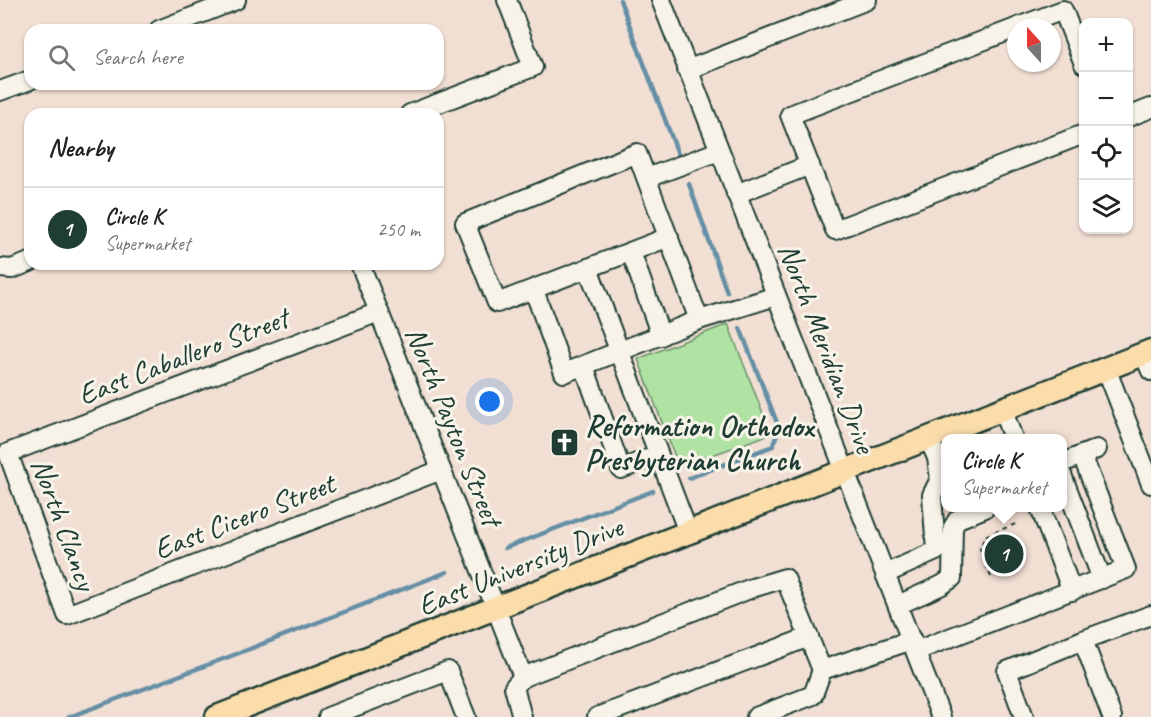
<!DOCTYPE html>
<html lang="en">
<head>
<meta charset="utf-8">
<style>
	:root { --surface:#fff; --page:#f2f2f2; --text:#222; --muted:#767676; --line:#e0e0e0; --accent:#1f3d34 }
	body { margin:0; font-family:Caveat,sans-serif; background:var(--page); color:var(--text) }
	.controls { position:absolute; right:18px; top:18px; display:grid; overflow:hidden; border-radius:12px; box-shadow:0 2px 4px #0004 }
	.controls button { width:54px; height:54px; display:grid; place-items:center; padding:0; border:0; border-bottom:2px solid var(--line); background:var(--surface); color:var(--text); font:30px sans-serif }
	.compass { position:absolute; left:1007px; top:18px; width:54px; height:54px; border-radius:50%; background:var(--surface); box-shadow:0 2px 4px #0004; rotate:339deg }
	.you { position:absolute; left:490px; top:402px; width:21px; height:21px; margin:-15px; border:4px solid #fff; border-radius:50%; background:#1a73e8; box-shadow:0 0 0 9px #1a73e833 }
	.badge { display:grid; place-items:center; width:39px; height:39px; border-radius:50%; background:var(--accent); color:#fff; font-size:20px; font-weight:700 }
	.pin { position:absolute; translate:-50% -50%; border:3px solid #fff; box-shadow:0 2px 6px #0006 }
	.popup { position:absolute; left:941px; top:434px; width:126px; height:78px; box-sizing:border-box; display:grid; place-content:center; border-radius:12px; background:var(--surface); filter:drop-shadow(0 2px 4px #0005); font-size:20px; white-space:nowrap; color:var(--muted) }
	.popup b { font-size:22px; color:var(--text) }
	.popup::after { content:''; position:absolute; left:50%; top:100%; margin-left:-12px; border:12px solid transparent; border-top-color:var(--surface) }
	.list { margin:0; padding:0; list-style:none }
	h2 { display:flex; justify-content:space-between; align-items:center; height:78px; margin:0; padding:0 24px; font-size:26px }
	h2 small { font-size:20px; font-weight:400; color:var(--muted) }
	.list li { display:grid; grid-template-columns:39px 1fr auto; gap:18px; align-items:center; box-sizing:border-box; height:84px; padding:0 24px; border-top:2px solid var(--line) }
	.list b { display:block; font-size:22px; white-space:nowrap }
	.list p { margin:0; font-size:20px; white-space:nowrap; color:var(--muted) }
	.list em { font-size:20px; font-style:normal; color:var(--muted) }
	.icon { flex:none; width:33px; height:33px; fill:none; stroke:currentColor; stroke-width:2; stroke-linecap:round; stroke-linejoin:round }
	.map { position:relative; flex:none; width:1151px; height:717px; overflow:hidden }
	.search { position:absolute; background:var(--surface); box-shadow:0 2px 4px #0004; left:24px; top:24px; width:420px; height:66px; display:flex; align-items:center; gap:15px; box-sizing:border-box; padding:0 21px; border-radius:18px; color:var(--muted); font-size:22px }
	.panel { position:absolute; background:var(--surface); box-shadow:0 2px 4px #0004; left:24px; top:108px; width:420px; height:162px; border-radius:18px }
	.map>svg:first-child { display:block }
	.green { fill:#b0e2a3; stroke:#68906c; stroke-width:1.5 }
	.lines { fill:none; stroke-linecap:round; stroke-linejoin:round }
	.stream { stroke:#658fa5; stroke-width:4.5 }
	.minor-casing { stroke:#1f3d34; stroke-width:22 }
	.major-casing { stroke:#1f3d34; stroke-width:27 }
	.path { stroke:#1f3d34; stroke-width:2; stroke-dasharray:4.5 4.5; stroke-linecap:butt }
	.minor { stroke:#f7f3e8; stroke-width:18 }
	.major { stroke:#faddab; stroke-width:22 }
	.labels { text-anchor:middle; stroke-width:6; stroke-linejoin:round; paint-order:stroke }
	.street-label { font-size:30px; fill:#1f3d34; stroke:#f7f3e8 }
	.poi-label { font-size:30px; font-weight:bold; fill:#1f3d34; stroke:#f7f3e8; text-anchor:start }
</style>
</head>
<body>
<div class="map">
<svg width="1151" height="717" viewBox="0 0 1151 717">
	<rect width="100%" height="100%" fill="#f2dfd3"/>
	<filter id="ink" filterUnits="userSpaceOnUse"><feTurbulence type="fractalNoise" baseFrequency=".0167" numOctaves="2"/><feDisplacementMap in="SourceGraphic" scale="12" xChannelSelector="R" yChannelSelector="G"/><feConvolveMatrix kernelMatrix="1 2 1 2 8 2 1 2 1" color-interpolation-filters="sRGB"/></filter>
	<g filter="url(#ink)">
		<path class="green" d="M728,324L771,434L679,467L638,359Z"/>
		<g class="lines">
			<g class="stream">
				<path d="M620,0L678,154"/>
				<path d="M689,184L727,292"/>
				<path d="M689,478L773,446L779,428L740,328"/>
				<path d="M505,548L653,491"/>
				<path d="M69,717L247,650L447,572"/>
			</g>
			<defs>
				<g id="minor">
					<path d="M661,0L941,717"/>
					<path d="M1018,27L1063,10L1084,64"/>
					<path d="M1016,28L790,115L835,230L1084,134"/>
					<path d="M159,30L236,0"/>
					<path d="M687,70L867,0"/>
					<path d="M0,91L30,80"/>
					<path d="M410,114L533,67L507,0"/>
					<path d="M1128,117L1151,108"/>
					<path d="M647,178L719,151"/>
					<path d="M736,194L810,165"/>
					<path d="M669,237L497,303L465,223L637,153C658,209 679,265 699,320"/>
					<path d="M631,252L661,336"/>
					<path d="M360,264L523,677L752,588L785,578L822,670L912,640"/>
					<path d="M0,268L12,269L30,262"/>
					<path d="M588,268L688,532"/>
					<path d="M534,290L564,373L699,320L776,296"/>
					<path d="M379,312L8,453L67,615L441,470"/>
					<path d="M1144,354L1151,371"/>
					<path d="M584,366L621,469L658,455"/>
					<path d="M1106,368L1151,484"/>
					<path d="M1002,409L1013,438"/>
					<path d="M1062,463L1097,449"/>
					<path d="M1062,475L1102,579"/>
					<path d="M1040,508L1072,591"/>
					<path d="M885,574L936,551L932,495L940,479L937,458L928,437"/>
					<path d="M898,605L942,585L952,578L953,527L958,519L985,508"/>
					<path d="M1083,640L1112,717"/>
					<path d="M916,651L1126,569L1082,455"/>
					<path d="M328,717L448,671L466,717"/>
					<path d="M522,717L514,687L523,677"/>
					<path d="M597,717L809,637"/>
					<path d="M756,717L813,695L822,670"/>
					<path d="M1024,717L1007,671L1083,640L1151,615"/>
				</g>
				<path id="major" d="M217,717L1151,351"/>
			</defs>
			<use href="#minor" class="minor-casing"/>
			<use href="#major" class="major-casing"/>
			<path class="path" d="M991,577L980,549L985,536L1018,523"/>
			<use href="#minor" class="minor"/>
			<use href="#major" class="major"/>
		</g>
	</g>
	<defs>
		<symbol id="church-square" viewBox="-11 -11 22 22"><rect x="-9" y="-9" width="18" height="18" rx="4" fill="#1f3d34" stroke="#f7f3e8"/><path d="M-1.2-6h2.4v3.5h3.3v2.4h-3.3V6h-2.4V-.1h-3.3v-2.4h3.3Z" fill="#fff"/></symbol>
	</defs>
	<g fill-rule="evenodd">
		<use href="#church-square" x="548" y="426" width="33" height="33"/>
	</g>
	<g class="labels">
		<g class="street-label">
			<text transform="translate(827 348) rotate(69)" y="10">North Meridian Drive</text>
			<text transform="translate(183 356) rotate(-21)" y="10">East Caballero Street</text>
			<text transform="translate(454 426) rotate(68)" y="10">North Payton Street</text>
			<text transform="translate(244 516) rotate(-21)" y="10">East Cicero Street</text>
			<text transform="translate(64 524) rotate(70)" y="10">North Clancy</text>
			<text transform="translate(520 566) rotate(-22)" y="10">East University Drive</text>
		</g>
		<g class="poi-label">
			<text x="585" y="436">Reformation Orthodox<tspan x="585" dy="34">Presbyterian Church</tspan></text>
		</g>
	</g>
</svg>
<div class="controls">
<button>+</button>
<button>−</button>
<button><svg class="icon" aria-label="locate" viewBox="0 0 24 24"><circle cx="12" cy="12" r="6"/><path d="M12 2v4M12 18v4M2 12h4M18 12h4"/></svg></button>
<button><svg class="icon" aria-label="layers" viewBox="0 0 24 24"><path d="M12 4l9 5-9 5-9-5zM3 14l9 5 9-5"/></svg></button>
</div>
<svg class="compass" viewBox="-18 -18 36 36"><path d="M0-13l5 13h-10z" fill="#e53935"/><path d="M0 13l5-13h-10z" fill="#767676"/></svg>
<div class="you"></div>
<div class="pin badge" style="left:1004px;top:554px">1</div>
<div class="popup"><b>Circle K</b>Supermarket</div>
<div class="search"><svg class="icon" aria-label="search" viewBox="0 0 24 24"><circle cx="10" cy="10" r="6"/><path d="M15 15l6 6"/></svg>Search here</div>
<section class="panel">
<h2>Nearby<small></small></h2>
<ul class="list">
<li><span class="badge">1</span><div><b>Circle K</b><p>Supermarket</p></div><em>250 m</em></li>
</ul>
</section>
</div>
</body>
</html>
